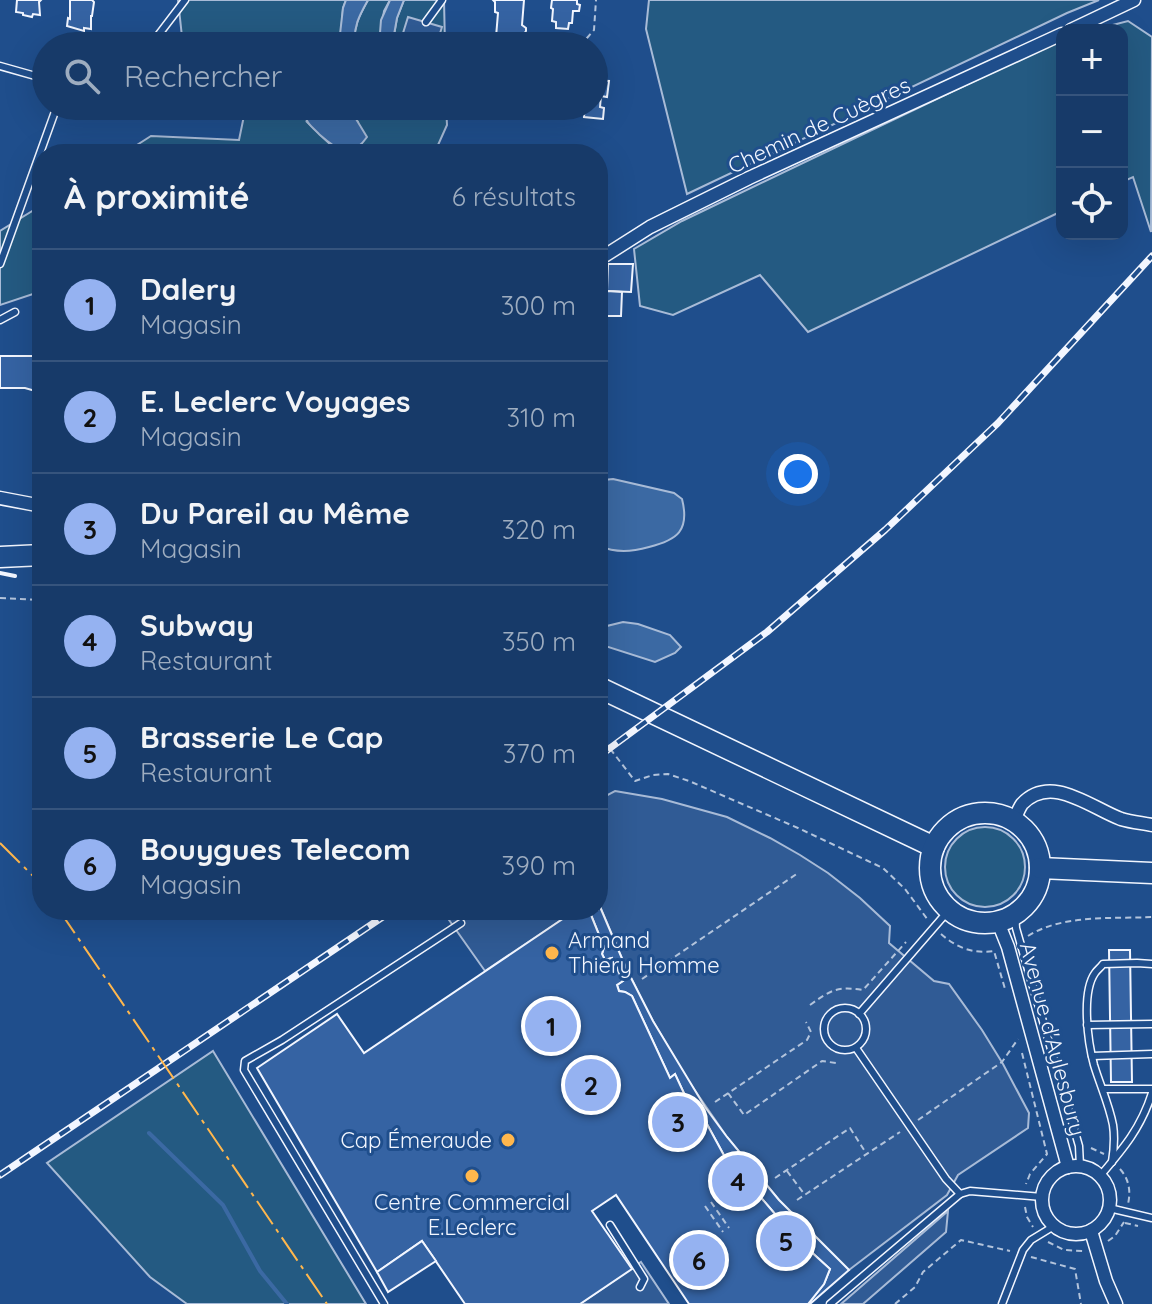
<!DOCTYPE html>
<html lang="fr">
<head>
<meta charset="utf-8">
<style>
	:root { --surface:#173a69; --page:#20416f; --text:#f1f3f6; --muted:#9eadc0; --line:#36547d; --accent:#95b2f1 }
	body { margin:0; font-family:Quicksand,sans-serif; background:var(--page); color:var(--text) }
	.controls { position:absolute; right:24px; top:24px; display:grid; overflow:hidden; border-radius:16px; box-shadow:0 8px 32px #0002 }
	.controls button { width:72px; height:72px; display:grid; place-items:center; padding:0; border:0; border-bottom:2px solid var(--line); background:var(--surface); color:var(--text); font:40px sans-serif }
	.you { position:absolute; left:798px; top:474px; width:28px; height:28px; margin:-20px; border:6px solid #fff; border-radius:50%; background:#1a73e8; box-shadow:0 0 0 12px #1a73e833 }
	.badge { display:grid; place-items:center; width:52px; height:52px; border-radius:50%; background:var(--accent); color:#111; font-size:26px; font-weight:700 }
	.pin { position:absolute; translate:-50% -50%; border:4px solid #fff; box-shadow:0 2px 8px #0006 }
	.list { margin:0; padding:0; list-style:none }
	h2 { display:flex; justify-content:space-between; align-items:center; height:104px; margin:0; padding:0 32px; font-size:34px }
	h2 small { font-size:26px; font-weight:400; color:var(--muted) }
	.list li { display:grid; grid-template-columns:52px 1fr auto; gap:24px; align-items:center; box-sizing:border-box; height:112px; padding:0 32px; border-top:2px solid var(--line) }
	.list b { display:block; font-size:30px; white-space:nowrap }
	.list p { margin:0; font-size:26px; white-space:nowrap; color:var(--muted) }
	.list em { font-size:26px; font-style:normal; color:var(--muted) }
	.icon { flex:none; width:44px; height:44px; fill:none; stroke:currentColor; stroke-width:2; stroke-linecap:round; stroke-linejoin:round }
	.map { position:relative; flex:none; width:1152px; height:1304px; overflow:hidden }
	.search { position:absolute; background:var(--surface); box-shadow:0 8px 32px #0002; left:32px; top:32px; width:576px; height:88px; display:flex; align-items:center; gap:20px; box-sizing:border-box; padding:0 28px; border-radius:44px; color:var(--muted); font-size:30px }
	.panel { position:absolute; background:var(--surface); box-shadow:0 8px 32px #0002; left:32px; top:144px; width:576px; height:776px; border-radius:32px }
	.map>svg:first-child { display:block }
	.green { fill:#245a82; stroke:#a8bbd7; stroke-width:2 }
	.parking { fill:#305b95; stroke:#a8bbd7; stroke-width:2 }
	.water { fill:#3b69a3; stroke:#a8bbd7; stroke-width:2 }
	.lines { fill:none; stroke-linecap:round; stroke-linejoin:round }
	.stream { stroke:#3b69a3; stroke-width:4 }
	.building { fill:#3563a3; stroke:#f2f6ff; stroke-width:2 }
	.lane-casing { stroke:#f2f6ff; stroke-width:9 }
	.street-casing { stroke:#f2f6ff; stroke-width:15 }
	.primary-casing { stroke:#f2f6ff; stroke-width:23 }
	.path { stroke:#b3c4dc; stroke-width:2; stroke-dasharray:6 4; stroke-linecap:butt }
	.lane { stroke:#1f4e8c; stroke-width:6 }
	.street { stroke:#1f4e8c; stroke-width:12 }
	.primary { stroke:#1f4e8c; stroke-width:20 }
	.rail-casing { stroke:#f2f6ff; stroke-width:7 }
	.rail { stroke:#1f4e8c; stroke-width:4; stroke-dasharray:12; stroke-linecap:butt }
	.wall { stroke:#f2f6ff; stroke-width:4 }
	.power { stroke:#ffb74d; stroke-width:2; stroke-dasharray:28 6 4 6; stroke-linecap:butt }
	.poi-dot { fill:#ffb74d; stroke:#1f4e8c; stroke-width:3 }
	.labels { text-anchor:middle; stroke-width:6; stroke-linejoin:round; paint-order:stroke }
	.street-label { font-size:22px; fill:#f2f6ff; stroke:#1f4e8c }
	.poi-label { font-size:22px; fill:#f2f6ff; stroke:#1f4e8c; text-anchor:start }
</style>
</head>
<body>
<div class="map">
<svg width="1152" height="1304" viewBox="0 0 1152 1304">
	<rect width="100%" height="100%" fill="#1f4e8c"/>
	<g class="green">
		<path d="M178,0H346L343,8L340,46H183Z"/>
		<path d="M368,0H390L384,11L379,46H355C353,27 359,16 368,0Z"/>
		<path d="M404,0H444L445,46H392L397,18Z"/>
		<path d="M649,0H1099L1067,13L687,194L646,29Z"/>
		<path d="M1128,21L1152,37L1151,232L1133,177L1122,182V30H1093Z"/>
		<path d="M1062,39V211L808,332L760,275L673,315L640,306L634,249L682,221Z"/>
		<path d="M246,106H346L336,113L307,122L333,147L358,122L356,119L361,106H446L447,125L434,154H123L151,136L239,140Z"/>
		<path d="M42,205V291L0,305V231Z"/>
		<circle cx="985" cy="867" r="40"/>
		<path d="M213,1051L366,1304H187L150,1277L47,1163Z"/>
	</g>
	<g class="parking">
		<path d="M408,17L442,27L436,46H399Z"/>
		<path d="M615,791L662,799L727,817L770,838L800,855L828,873L860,898L890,926L889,943L934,981L949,984L982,1030L1003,1064L1029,1113L1028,1128L958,1175L947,1195L849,1270L779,1200L727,1137L687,1079L653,1021L626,968L598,902V800Z"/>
		<path d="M442,910H576L485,971Z"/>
		<path d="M948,1211L946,1232L863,1304H841Z"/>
		<path d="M641,1262L669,1304H580Z"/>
	</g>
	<g class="water">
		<path d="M346,0H368C359,16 353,27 355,46H340L339,43L343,8Z"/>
		<path d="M390,0H404L397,18L392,46H379L381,20Z"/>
		<path d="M346,106H361L356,119L367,137C350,162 335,148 319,134C312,127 306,123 304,113L308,109L322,117L336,113Z"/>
		<path d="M613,479L674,493L682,499C690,531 677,540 649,547C631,552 616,553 599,546L598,523L604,480Z"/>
		<path d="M623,622L638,624L670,635L681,647L675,653L655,662L605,646L598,636L607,626Z"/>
	</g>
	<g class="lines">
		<path class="stream" d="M149,1133L223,1205L260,1271L287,1304"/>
	</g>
	<g class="building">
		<path d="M17,0H41L39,2L40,15L33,14L32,17L23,15V13L16,12Z"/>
		<path d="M70,0H92L94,2L92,16H91V29L84,28V31L67,26L68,18L70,19Z"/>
		<path d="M493,0H524L522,25L526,28V31L523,35H521L520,38H526V46H510V43H500L501,38L496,37L498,13L495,12V2Z"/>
		<path d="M552,0H577V4L580,5L579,11H573L572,23H569L568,29L556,28V22L552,21L553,9L551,8Z"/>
		<path d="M594,80L609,81L607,97L601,96L600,107L604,108L603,119L584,117L585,106H594Z"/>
		<path d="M608,264H633L631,292L607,291Z"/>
		<path d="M607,291L622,292L621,316H607Z"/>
		<path d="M0,356H42V393L25,388H0Z"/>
		<path d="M598,902L626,968L653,1021L705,1107L727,1137L779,1200L849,1270L810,1304H808L824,1284L830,1269L807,1248L808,1239L802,1228L789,1221L774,1225L769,1219L775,1214L757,1193L751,1197L746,1193L751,1183L749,1170L738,1161L726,1159L702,1115L696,1119L675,1074L670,1078L632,996L625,992L619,991L617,985L623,981L612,958L605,960L602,954L604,947L589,910H598Z"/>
		<path d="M576,910H589L604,947L602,954L605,960L612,958L623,981L617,985L619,991L625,992L632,996L670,1078L675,1074L696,1119L702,1115L726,1159L738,1161L749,1170L751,1183L746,1193L751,1197L757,1193L775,1214L769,1219L774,1225L789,1221L802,1228L808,1239L807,1248L830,1269L824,1284L808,1304H689L616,1195L592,1211L632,1269L580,1304H465L422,1241L377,1272L257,1068L337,1014L364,1053Z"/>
		<path d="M1109,950H1130L1132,1082H1111Z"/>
		<path d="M422,1241L436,1261L388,1292L377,1272Z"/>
	</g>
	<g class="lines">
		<defs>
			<g id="lane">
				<path d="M426,22L442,0"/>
				<path d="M150,46L185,0"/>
				<path d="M0,66L46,79"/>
				<path d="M0,264L57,106"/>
				<path d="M0,320L15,312"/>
				<path d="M1015,914L1016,928L1079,1146L1080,1166"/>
				<circle cx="845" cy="1029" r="21"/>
				<path d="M859,1014L949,910"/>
				<path d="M1087,1025L1152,1024"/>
				<path d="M856,1048L946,1179L960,1194"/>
				<path d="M1092,1056L1152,1054"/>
				<path d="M1103,1089H1152"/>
				<path d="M1112,1162C1114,1149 1115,1138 1113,1125C1109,1104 1100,1085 1094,1065C1088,1043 1081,993 1095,973C1097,970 1101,967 1103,964L1137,963L1152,964"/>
				<path d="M1100,1176C1123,1149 1141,1128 1152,1093"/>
				<path d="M1109,1208L1152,1218"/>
				<path d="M610,1225L644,1279L640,1287"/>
				<path d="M384,1304L244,1070L245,1061L282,1040L461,923"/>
				<path d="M830,1304L960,1194L970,1191L1042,1197"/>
				<path d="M1002,1304L1023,1250L1031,1240L1054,1226"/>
			</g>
			<g id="street">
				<path d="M1071,30L1134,0"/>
				<path d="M598,260L650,227L749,178L1062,34"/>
				<path d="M0,498L42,506"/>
				<path d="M1014,821C1016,816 1019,808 1022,804C1051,773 1091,808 1121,819C1131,822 1142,823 1152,825"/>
				<path d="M998,922L1008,947L1068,1167"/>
				<circle cx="1076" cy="1200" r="34"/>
				<path d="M1091,1231L1106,1281L1116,1304"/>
			</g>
			<g id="primary">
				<path d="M0,557L42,555"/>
				<path d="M598,687L934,847"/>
				<circle cx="985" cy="868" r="55"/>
				<path d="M1040,868L1152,873"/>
			</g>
		</defs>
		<use href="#lane" class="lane-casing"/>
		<use href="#street" class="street-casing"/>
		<use href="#primary" class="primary-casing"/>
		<g class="path">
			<path d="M580,46L594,30L596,0"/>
			<path d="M0,598L42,600"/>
			<path d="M598,733L635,781L653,775L668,774L689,781L798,828L883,868L905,889L928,920"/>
			<path d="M941,934C957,948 973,954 994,951L1005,989"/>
			<path d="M1028,936C1063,914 1112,919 1152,917"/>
			<path d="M642,979L798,873"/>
			<path d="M810,1005C831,990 837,986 863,990L906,942"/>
			<path d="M1022,1053L1047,1154L1030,1174L1026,1184"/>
			<path d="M728,1093L744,1115L822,1061L836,1063"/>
			<path d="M715,1102L807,1040L811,1032L806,1022"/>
			<path d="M918,1120L1002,1062L1018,1039"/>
			<path d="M1091,1148L1104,1154"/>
			<path d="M1120,1169C1129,1179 1131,1191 1128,1204"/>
			<path d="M787,1171L805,1195"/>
			<path d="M775,1178L850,1128L866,1153"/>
			<path d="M797,1200L900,1132"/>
			<path d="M711,1202L729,1228"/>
			<path d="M705,1206L723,1232"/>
			<path d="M1025,1207L1027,1217L1033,1227"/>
			<path d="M1125,1223L1138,1226"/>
			<path d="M1108,1241L1115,1236L1124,1222"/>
			<path d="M1048,1242L1064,1250L1083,1251V1253"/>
			<path d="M1031,1257L1075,1269L1081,1304"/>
			<path d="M895,1304L915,1287L923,1272L961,1240L1010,1251"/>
		</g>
		<use href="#lane" class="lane"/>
		<use href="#street" class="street"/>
		<use href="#primary" class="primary"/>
		<defs>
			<g id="rail">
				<path d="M598,757L767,632L885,530L998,423L1152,256"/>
				<path d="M0,1175L393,910"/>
			</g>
		</defs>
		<use href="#rail" class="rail-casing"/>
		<use href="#rail" class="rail"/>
		<path class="wall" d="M0,573L15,576"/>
		<g class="power">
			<path d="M0,843L42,885"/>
			<path d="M59,910L327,1304"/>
		</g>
	</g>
	<g class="poi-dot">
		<circle cx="552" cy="953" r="8"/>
		<circle cx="508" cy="1140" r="8"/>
		<circle cx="472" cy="1176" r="8"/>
	</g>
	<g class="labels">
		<g class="street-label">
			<text transform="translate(819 125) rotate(-25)" y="8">Chemin de Cuègres</text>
			<text transform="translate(1053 1039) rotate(75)" y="8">Avenue d'Aylesbury</text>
		</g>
		<g class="poi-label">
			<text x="568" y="948">Armand<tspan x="568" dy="25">Thiery Homme</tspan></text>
			<text x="492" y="1148" text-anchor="end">Cap Émeraude</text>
			<text x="472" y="1210" text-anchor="middle">Centre Commercial<tspan x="472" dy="25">E.Leclerc</tspan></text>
		</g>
	</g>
</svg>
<div class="controls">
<button>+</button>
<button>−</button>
<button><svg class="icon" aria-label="locate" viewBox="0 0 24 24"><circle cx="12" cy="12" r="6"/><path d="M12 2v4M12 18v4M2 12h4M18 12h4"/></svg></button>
</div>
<div class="you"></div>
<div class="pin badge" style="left:551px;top:1026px">1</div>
<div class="pin badge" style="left:591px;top:1085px">2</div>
<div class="pin badge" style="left:678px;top:1122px">3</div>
<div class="pin badge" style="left:738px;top:1181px">4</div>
<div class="pin badge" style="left:786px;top:1241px">5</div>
<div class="pin badge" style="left:699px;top:1260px">6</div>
<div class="search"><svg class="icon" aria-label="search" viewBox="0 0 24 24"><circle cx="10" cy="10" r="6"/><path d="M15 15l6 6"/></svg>Rechercher</div>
<section class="panel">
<h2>À proximité<small>6 résultats</small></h2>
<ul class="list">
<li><span class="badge">1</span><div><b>Dalery</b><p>Magasin</p></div><em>300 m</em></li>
<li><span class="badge">2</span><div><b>E. Leclerc Voyages</b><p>Magasin</p></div><em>310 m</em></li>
<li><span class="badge">3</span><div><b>Du Pareil au Même</b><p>Magasin</p></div><em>320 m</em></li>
<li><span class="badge">4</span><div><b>Subway</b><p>Restaurant</p></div><em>350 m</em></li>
<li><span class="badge">5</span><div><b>Brasserie Le Cap</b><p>Restaurant</p></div><em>370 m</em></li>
<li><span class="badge">6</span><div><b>Bouygues Telecom</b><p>Magasin</p></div><em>390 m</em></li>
</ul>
</section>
</div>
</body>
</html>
